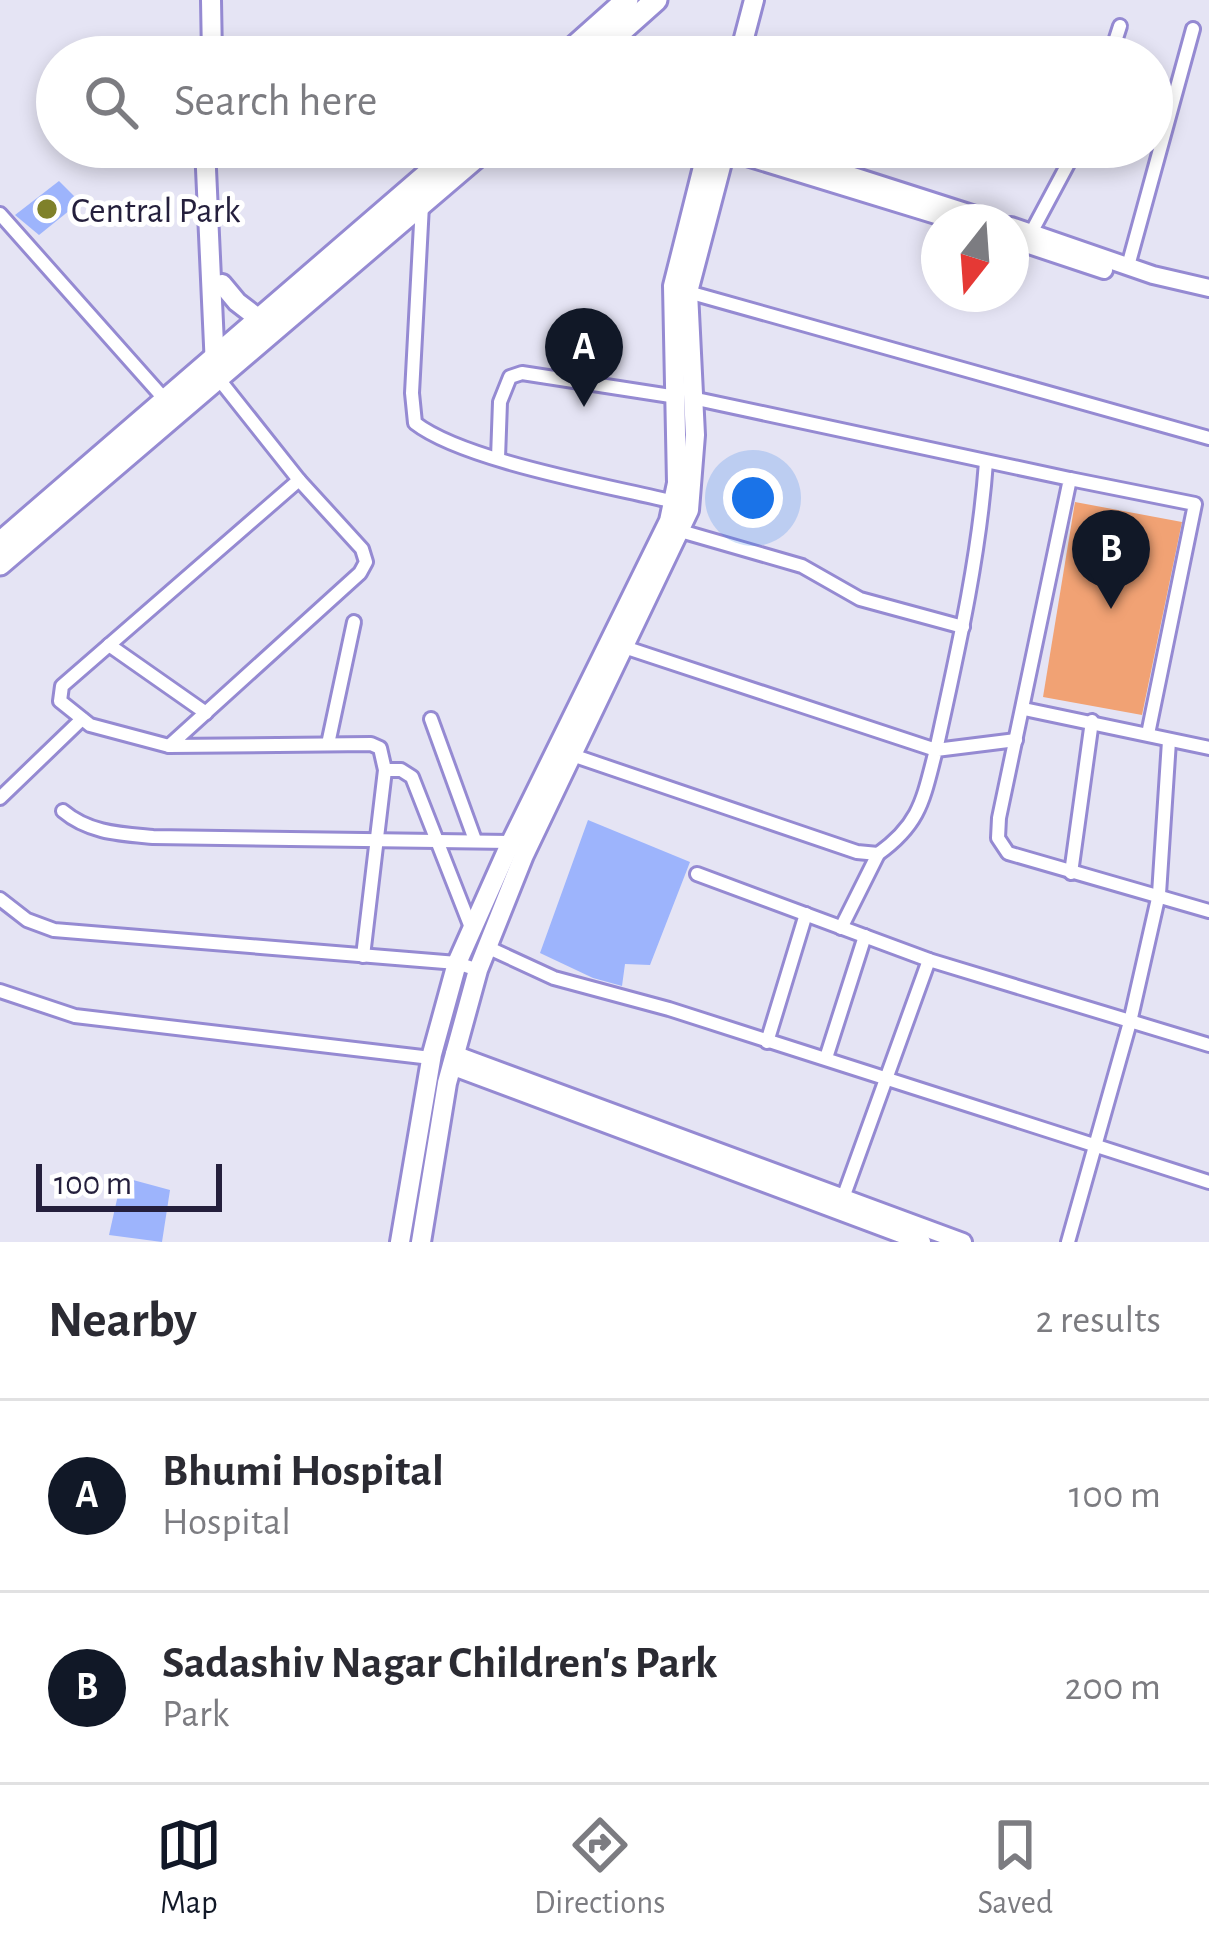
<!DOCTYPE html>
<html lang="en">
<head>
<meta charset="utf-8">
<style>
	:root { --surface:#fff; --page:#f2f2f3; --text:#2b2b33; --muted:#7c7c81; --line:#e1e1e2; --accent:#111827 }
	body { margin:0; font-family:"Alegreya Sans",sans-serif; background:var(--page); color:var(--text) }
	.compass { position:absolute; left:921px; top:204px; width:108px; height:108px; border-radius:50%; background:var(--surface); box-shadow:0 6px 18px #0003; rotate:197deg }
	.scale { position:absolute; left:36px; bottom:30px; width:186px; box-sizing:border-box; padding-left:12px; border:6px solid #241f3c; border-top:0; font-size:33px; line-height:42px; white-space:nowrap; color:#241f3c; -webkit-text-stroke:9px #fff; paint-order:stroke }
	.you { position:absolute; left:753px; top:498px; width:42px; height:42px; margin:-30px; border:9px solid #fff; border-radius:50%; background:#1a73e8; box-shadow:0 0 0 18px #1a73e833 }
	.badge { display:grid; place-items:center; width:78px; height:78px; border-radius:50%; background:var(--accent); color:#fff; font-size:39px; font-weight:700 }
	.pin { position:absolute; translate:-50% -99px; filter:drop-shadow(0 3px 6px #0008) }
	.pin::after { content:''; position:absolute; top:63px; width:42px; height:36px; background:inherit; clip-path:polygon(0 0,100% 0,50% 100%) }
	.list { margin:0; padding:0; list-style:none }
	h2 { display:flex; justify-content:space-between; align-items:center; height:156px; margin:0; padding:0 48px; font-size:51px }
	h2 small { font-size:39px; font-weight:400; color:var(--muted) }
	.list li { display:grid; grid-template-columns:78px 1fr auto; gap:36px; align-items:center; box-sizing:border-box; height:192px; padding:0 48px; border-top:3px solid var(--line) }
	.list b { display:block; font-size:45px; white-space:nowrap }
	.list p { margin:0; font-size:39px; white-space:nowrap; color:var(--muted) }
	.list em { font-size:39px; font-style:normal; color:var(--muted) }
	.icon { flex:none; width:66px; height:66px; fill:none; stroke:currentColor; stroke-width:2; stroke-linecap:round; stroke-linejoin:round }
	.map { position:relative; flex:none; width:1209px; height:1242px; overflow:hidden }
	.search { position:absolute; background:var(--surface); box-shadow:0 6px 18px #0003; left:36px; right:36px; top:36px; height:132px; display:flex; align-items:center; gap:30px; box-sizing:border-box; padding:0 42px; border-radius:66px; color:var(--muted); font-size:45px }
	.sheet { height:540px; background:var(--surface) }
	nav { display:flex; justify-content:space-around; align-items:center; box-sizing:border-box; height:168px; border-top:3px solid var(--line); background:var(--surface); font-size:33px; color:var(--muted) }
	nav a { display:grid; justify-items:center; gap:6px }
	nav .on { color:var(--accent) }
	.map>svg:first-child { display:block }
	.green { fill:#f1a274 }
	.building { fill:#9db4fc }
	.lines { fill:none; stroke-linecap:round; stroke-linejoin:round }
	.street-casing { stroke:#958ad2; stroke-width:18 }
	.secondary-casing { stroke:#958ad2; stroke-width:22 }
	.primary-casing { stroke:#958ad2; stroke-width:24 }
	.highway-casing { stroke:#958ad2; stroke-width:27 }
	.street { stroke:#fff; stroke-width:12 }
	.secondary { stroke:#fff; stroke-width:16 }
	.primary { stroke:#fff; stroke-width:18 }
	.highway { stroke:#fff; stroke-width:21 }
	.poi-dot { fill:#7f812a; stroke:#fff; stroke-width:4.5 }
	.labels { text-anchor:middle; stroke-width:10; stroke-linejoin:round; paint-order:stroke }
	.poi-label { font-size:36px; fill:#241f3c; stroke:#fff; text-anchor:start }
</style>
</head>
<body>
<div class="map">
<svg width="1209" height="1242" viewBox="0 0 1209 1242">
	<rect width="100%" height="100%" fill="#e5e4f4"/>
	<path class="green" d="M1075,502L1182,522L1142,715L1043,697Z"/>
	<g class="building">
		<path d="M59,181L80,202L39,235L15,215Z"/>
		<path d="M588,820L690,862L650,965L625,964L622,986L593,978L540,953Z"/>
		<path d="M122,1177L170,1190L162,1242L109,1235Z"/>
	</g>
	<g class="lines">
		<defs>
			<g id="street">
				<path d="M1110,57L1120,26"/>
				<path d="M422,205L412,393L415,423C464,461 609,486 674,502"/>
				<path d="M0,214L168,403"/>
				<path d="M1031,233L1077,147"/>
				<path d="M1128,266L1193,29"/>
				<path d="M688,292L1209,438"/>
				<path d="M218,378L299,480L362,549L366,562L360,573L169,746L371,744L380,748L385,770L363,956"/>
				<path d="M692,398L1070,479L999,818L998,838L1008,853L1209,911"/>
				<path d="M498,458L500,402L510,377L522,373L677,397"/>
				<path d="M1070,479L1195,504L1148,734"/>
				<path d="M677,530L802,566L860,599L963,627"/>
				<path d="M109,645L206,713"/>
				<path d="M624,647L936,750C957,654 979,559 986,462"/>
				<path d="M1024,709L1209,748"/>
				<path d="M431,719L475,840"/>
				<path d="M328,744L354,622"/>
				<path d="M169,746L90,725L60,701L62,686L299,480"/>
				<path d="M572,755L857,852L878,854C921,823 923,799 936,750L1016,740"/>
				<path d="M385,770H401L412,777L472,930"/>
				<path d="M0,798L82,719"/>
				<path d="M63,811C89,833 121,834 153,837L511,842"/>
				<path d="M1071,873L1092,721"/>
				<path d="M697,874L929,960L1209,1045"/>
				<path d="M0,899L27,920L54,930L457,963L478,970"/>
				<path d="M841,928L878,854"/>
				<path d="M489,948L554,978L669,1009L1209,1182"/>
				<path d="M0,991L75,1016L431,1058"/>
				<path d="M767,1042L806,914"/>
				<path d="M826,1058L865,936"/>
				<path d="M843,1198L929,960"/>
				<path d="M1068,1242L1130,1022L1159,894L1169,741"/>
			</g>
			<g id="secondary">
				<path d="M714,147L959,222"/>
				<path d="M763,147L997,222"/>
				<path d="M1011,226L1153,275L1209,288"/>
				<path d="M1011,239L1104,270"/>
				<path d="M454,1054L963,1242"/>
				<path d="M451,1066L922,1242"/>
			</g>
			<g id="primary">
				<path d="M211,0L212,57"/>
				<path d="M739,57L754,0"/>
				<path d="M205,147L215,367"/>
				<path d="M222,284L237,302L259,319"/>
				<path d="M400,1242L432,1054L457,963L511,842L669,521L677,483L673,286L708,147"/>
				<path d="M421,1242L447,1083L478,970L524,855L689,510L695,435L688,292L726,147"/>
			</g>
			<g id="highway">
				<path d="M563,57L627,0"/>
				<path d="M592,57L656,0"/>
				<path d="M0,543L459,147"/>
				<path d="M0,564L488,147"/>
			</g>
		</defs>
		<use href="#street" class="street-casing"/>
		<use href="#secondary" class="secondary-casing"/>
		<use href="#primary" class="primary-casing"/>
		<use href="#highway" class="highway-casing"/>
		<use href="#street" class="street"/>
		<use href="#secondary" class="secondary"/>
		<use href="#primary" class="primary"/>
		<use href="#highway" class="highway"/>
	</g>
	<circle class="poi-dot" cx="47" cy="209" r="12"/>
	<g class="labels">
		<g class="poi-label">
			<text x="71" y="222">Central Park</text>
		</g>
	</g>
</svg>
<svg class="compass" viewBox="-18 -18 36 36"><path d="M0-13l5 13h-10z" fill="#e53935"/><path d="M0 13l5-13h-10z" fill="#7c7c81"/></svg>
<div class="scale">100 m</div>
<div class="you"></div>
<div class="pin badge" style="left:584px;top:407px">A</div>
<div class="pin badge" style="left:1111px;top:609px">B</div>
<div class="search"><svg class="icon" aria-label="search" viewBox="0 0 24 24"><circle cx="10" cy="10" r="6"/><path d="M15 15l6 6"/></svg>Search here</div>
</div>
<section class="sheet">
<h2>Nearby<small>2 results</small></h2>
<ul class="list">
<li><span class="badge">A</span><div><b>Bhumi Hospital</b><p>Hospital</p></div><em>100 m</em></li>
<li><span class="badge">B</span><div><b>Sadashiv Nagar Children's Park</b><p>Park</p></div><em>200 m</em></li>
</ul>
</section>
<nav>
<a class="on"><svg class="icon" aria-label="map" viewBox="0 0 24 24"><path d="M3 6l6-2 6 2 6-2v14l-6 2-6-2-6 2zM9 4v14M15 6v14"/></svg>Map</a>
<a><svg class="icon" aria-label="directions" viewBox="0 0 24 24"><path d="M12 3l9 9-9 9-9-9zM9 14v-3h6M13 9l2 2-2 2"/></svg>Directions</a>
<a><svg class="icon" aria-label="saved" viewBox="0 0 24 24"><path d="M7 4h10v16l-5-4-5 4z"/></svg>Saved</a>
</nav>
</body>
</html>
